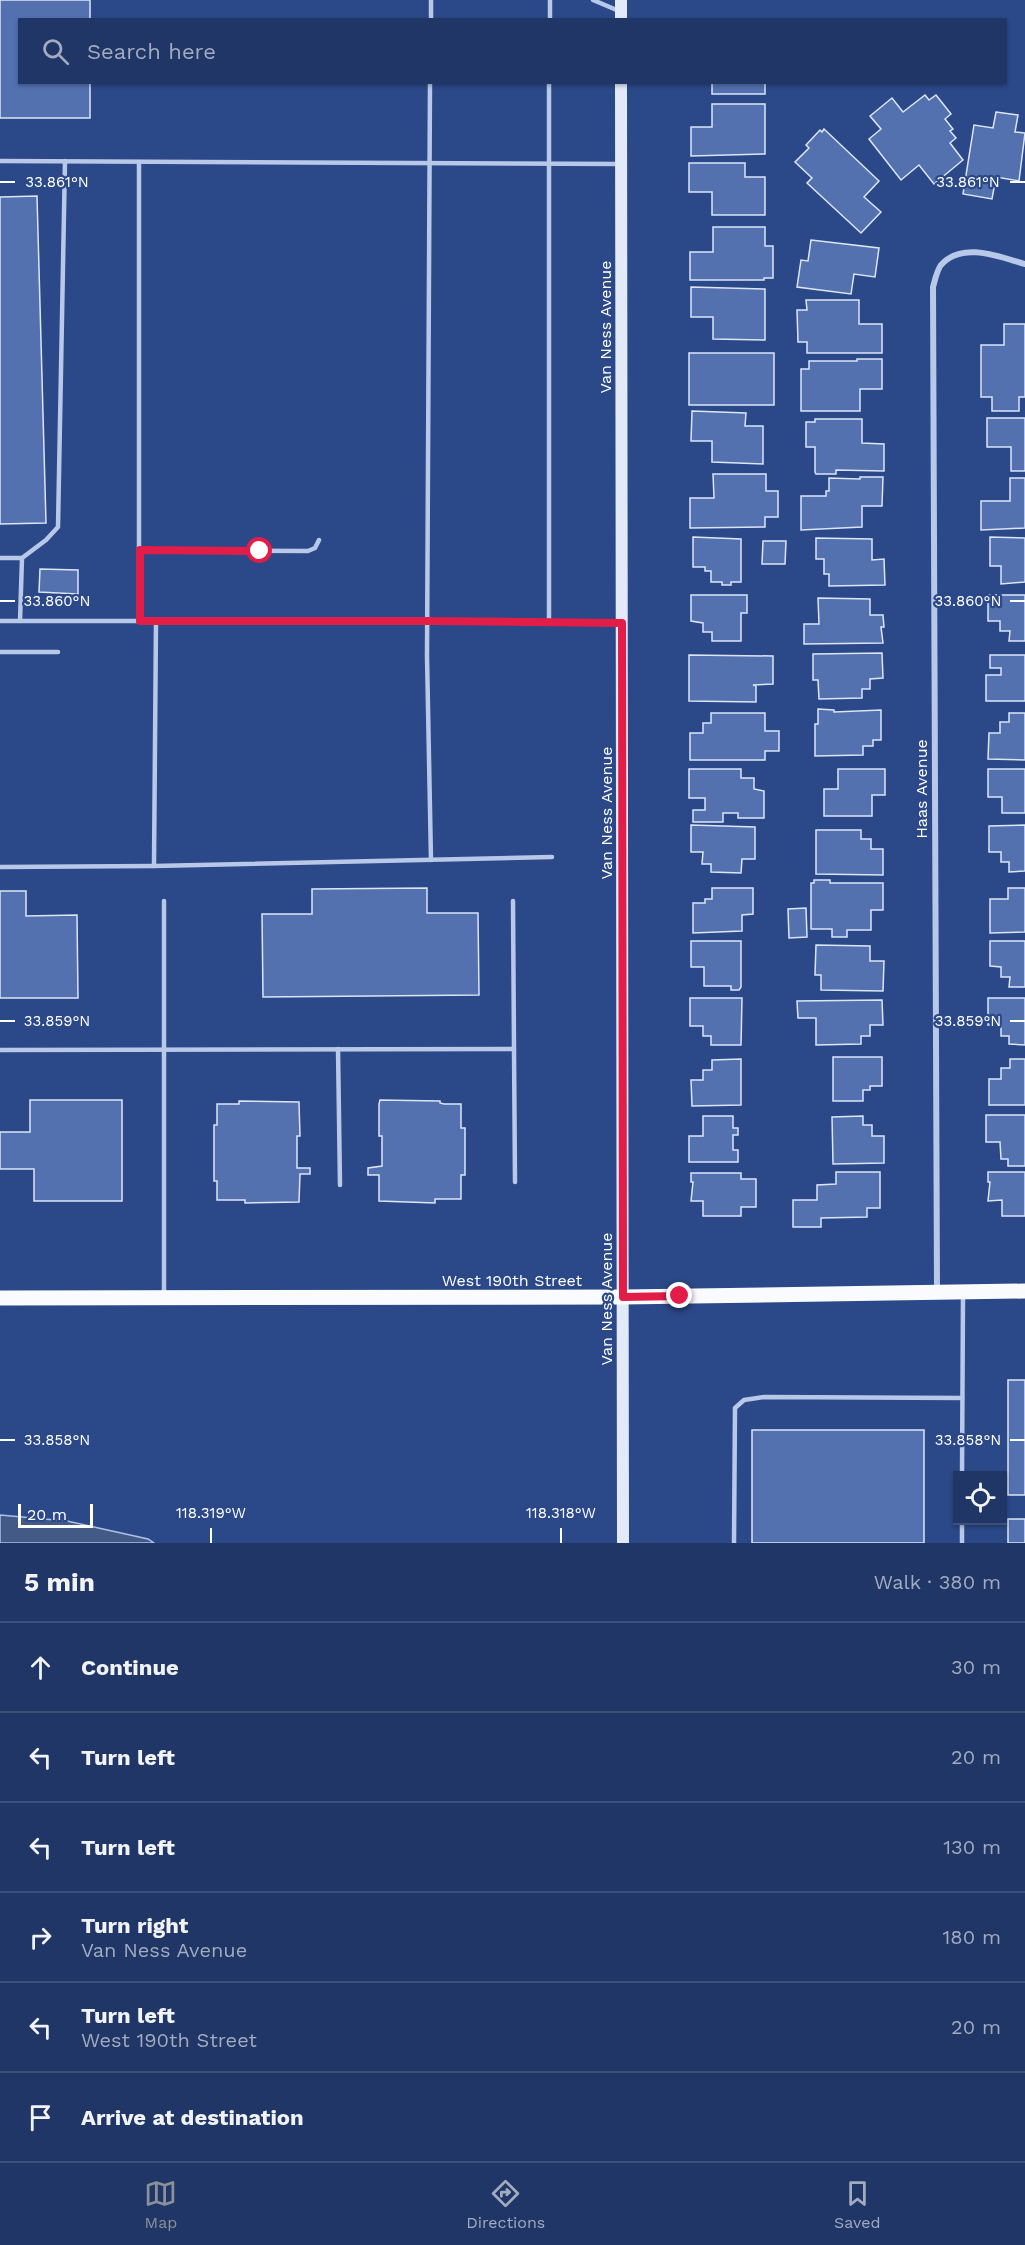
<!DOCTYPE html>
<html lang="en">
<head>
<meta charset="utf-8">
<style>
	:root { --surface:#203666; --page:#283e6c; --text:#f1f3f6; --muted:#a2abbf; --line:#3d507a; --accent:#8c9099 }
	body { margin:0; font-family:"Work Sans",sans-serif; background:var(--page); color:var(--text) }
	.controls { position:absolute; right:18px; bottom:18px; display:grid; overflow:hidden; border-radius:0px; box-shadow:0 2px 4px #0004 }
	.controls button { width:54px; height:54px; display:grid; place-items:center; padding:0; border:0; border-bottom:2px solid var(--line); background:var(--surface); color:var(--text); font:30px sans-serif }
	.scale { position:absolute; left:18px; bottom:15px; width:75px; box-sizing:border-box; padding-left:6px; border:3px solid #fff; border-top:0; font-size:16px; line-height:21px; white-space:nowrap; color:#fff; -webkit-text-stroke:4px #2b4888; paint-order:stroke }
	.stop { position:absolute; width:18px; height:18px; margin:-14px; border:4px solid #e11d48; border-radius:50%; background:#fff }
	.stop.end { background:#e11d48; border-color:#fff; box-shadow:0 2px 6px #0008 }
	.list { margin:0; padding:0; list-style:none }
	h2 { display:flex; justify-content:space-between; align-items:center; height:78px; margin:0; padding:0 24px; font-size:26px }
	h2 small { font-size:20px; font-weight:400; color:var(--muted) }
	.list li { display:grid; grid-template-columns:39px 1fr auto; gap:18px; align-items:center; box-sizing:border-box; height:90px; padding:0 24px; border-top:2px solid var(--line) }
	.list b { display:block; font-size:22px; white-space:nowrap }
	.list p { margin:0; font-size:20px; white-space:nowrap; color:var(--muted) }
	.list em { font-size:20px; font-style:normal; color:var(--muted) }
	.icon { flex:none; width:33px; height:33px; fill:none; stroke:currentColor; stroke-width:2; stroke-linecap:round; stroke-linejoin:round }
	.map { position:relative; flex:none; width:1025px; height:1543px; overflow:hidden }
	.search { position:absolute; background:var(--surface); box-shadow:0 2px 4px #0004; left:18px; right:18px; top:18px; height:66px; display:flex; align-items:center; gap:15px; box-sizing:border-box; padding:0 21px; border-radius:0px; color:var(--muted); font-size:22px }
	.sheet { height:618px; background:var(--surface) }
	nav { display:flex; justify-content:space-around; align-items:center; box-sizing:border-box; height:84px; border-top:2px solid var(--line); background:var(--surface); font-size:16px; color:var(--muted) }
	nav a { display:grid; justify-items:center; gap:3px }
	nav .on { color:var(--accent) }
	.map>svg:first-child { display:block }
	.water { fill:#435986; stroke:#adc1e8; stroke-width:1.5 }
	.building { fill:#5371af; stroke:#dce5f7; stroke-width:1.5 }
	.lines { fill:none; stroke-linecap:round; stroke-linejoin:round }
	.lane { stroke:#b8c8e8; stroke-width:4.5 }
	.street { stroke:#b8c8e8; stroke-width:6 }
	.secondary { stroke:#e2e9f8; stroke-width:12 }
	.primary { stroke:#fafbfe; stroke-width:15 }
	.route { stroke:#e11d48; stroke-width:8 }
	.ticks { fill:none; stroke:#fff; stroke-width:2 }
	.labels { text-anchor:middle; stroke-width:4.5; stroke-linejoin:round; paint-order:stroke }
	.street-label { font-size:16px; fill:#fff; stroke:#2b4888 }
	.ticks-label { font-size:15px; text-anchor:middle; fill:#fff; stroke:#2b4888; stroke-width:4.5; stroke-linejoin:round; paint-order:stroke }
</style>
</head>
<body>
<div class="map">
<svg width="1025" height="1543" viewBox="0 0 1025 1543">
	<rect width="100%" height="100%" fill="#2b4888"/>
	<path class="water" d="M0,1515L67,1521L148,1539L154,1543H0Z"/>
	<g class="building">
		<path d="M0,0H90V20H20V82H90V118H0Z"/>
		<rect x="712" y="82" width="53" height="12"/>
		<path d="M925,95L929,100L936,95L951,114L945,119L953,129L950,131L956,138L950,143L963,160L934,184L919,165L901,180L869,139L881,129L870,116L892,98L903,112Z"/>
		<path d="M712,104H765V154L691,156V127H712Z"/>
		<path d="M996,112L1018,115L1015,132L1025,133L1019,181L996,177L992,199L963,194L974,125L993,128Z"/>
		<path d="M824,129L879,181L864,197L881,212L861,233L807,183L812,178L795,162L809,148L806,145L820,130L822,132Z"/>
		<path d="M689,163H745V177H765V215H712V192H689Z"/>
		<path d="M37,196L46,523L0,524V197Z"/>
		<path d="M713,227H765V246H773V278H764V280H690V252H713Z"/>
		<path d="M811,240L879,248L875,277L854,274L851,294L797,287L801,260L808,261Z"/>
		<path d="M691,287L765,289V340L713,339V317H691Z"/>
		<path d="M806,300H859V324H882V353H807V342H798L797,310H807Z"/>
		<path d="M1004,324H1025V397H1019V411H992V397H981V345H1004Z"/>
		<rect x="689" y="353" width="85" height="52"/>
		<path d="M857,359H882V389H860V411H801V369H809V361H857Z"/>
		<path d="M692,411L746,413L745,426H763V464L712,462V441H691Z"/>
		<path d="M987,418H1025V471H1011V447H987Z"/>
		<path d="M815,419H862V443L884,444V471L836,470V474H816L815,472V447H806V422H815Z"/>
		<path d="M713,474H766V491H778V517H765V527L690,528V498H714Z"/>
		<path d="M860,477H883L882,506H862V527L801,530V496H826V491H829V478L860,479Z"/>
		<path d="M1010,478H1025V528L981,530V501H1010Z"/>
		<path d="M693,537L741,539V582H731V585H722V582H711V571H705V567H693Z"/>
		<path d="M990,537L1025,538V582L1001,584V566H990Z"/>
		<path d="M816,538L872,539V560L884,559L885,585L829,586V574H824V559H816Z"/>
		<path d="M763,541H786L785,564H762Z"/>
		<path d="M40,569L78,570V594L39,592Z"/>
		<path d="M691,595H747V613H741V641H712V632H703V623L691,621Z"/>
		<path d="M988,595H1025V641H1009L1010,631H1000V621H988Z"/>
		<path d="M818,598L870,599V615H883L884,627H881L883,643L804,644V624H819Z"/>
		<path d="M882,653L883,678L870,679V689H862V698L819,699L818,680H813V654Z"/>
		<path d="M689,655L773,656V684L753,685L756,686V702L689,701Z"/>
		<path d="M990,655H1025V701H986V675H1001V668H990Z"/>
		<path d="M818,709L834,710V712L881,710V740H873V746H863V755L815,756V724H818Z"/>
		<path d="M711,713H765V731H779V751H765V760H690V733H703V723H711Z"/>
		<path d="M1009,713H1025V760L988,759L989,733H1000V722H1009Z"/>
		<path d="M689,769H741V778H754V789L764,791V818H738V813H723V822H693V810H705V798H689Z"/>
		<path d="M838,769H885V795H872V816H824V789H838Z"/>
		<path d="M988,769H1025V813H1002V797H988Z"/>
		<path d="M691,825L755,827V859H742L741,873L711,872V864H702L703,852H691Z"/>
		<path d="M1025,825V871L1009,872V862H1001V852H989V826Z"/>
		<path d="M816,830H861V839H871V849H883V875L816,874Z"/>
		<path d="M814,880H830V883H883V910H871V930H847V937H832V929H811V883H814Z"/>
		<path d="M427,888V913H478L479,995L263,997L262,914H312V889Z"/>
		<path d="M712,888H753V914L742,915V931L693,933V903H705V899H712Z"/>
		<path d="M1008,888H1025V932L990,933V899H1008Z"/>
		<path d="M0,891H26V916L77,915L78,998H0Z"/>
		<path d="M806,908L807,937L789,938L788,909Z"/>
		<path d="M691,941H741V987L739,990H731V986H704V967H691Z"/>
		<path d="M990,941H1025V987H1009L1010,977H1001V967L990,966Z"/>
		<path d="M816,945L870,946V961H884L883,991L821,990V975H815Z"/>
		<path d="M690,998H742L741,1045H711V1036H703V1026H690Z"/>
		<path d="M988,998H1025V1045L1009,1044V1036H1001V1025H988Z"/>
		<path d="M882,1000L883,1025H870V1036H861V1044L816,1045V1018H798L797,1001Z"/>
		<path d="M833,1057H882V1086H870V1090H863V1101H833Z"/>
		<path d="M741,1059V1105L692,1106L691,1080H703V1070H712V1060Z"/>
		<path d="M1010,1059H1025V1105H989V1079H1001V1068H1010Z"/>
		<path d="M30,1100H122V1201H34V1169H0V1132H30Z"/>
		<path d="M380,1100L440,1101V1103L444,1104H461V1128H465V1175H461V1199H435V1203L379,1201V1175H368V1168L382,1166V1136H379V1104Z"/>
		<path d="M239,1101L299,1102L300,1136H297V1168H310V1174H300L299,1202L245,1203V1200H217V1181H214V1125H217V1104H239Z"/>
		<path d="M986,1115H1025V1166H1008V1159H1001L1000,1142H986Z"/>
		<path d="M703,1116H733V1128H738V1135H733V1150H738V1162H689V1136H703Z"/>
		<path d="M863,1116V1125H872V1136H884V1163L833,1164L832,1117Z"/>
		<path d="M836,1172H880V1208H867V1217L821,1218V1227H793V1200H817V1185L836,1184Z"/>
		<path d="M988,1172H1025V1216H1002V1200L988,1201L990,1182H988Z"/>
		<path d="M691,1173H741V1179H756V1207H741V1216H703V1201H691L693,1182H691Z"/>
		<rect x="1008" y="1380" width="17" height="115"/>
		<rect x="752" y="1430" width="172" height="113"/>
		<rect x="1008" y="1519" width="17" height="24"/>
	</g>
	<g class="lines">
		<g class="lane">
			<path d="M593,0L619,11"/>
			<path d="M431,20V0"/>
			<path d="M550,20V0"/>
			<path d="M430,82L427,656L431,860"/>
			<path d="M0,161L621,164"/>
			<path d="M139,162V621"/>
			<path d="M139,550L308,551L315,548L319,540"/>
			<path d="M0,558H22L20,621"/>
			<path d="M22,558L46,540L58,527L65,161"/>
			<path d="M0,621H428L619,623"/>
			<path d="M549,622V82"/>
			<path d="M0,652H58"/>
			<path d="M154,866L156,621"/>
			<path d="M0,867L154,866L552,857"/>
			<path d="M164,901V1294"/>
			<path d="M338,1049L340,1185"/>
			<path d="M514,1049L515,1182"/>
			<path d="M0,1050L514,1049L513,901"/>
			<path d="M962,1476L963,1295"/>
			<path d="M962,1520V1543"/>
			<path d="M734,1543L735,1408L744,1400L764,1397L962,1398"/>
		</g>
		<path class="street" d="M937,1292L933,287C935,280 937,270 941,265C962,241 1000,257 1025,264"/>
		<g class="secondary">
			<path d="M621,0V20"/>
			<path d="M621,82L623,1543"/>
		</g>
		<path class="primary" d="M0,1298L623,1297L1025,1291"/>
	</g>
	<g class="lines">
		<path class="route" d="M260,551L140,550V621H428L622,623L623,1297L680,1296"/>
	</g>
	<path class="ticks" d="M0,182H15M1010,182H1025M0,601H15M1010,601H1025M0,1021H15M1010,1021H1025M0,1440H15M1010,1440H1025M211,1528V1543M561,1528V1543"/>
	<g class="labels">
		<g class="street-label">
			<text transform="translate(605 327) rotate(-90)" y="6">Van Ness Avenue</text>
			<text transform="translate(921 789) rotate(-90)" y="6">Haas Avenue</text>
			<text transform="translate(606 813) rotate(-90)" y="6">Van Ness Avenue</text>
			<text x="512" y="1286">West 190th Street</text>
			<text transform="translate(606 1299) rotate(-90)" y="6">Van Ness Avenue</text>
		</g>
	</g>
	<g class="ticks-label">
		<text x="57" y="187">33.861°N</text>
		<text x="968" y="187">33.861°N</text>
		<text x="57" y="606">33.860°N</text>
		<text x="968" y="606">33.860°N</text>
		<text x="57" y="1026">33.859°N</text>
		<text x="968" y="1026">33.859°N</text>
		<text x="57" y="1445">33.858°N</text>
		<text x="968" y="1445">33.858°N</text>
		<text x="211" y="1518">118.319°W</text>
		<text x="561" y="1518">118.318°W</text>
	</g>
</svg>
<div class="controls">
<button><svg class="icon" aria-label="locate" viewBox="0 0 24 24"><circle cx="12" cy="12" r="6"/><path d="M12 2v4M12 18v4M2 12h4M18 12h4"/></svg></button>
</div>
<div class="scale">20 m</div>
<div class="stop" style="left:260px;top:551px"></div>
<div class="stop end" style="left:680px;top:1296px"></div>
<div class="search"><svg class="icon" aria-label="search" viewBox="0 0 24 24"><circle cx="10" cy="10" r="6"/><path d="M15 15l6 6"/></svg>Search here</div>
</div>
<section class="sheet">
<h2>5 min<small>Walk · 380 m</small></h2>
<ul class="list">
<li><svg class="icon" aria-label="ahead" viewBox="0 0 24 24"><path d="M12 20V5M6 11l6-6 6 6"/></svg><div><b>Continue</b></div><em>30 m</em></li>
<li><svg class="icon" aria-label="left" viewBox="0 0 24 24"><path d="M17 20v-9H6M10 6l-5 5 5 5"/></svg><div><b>Turn left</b></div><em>20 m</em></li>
<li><svg class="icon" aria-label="left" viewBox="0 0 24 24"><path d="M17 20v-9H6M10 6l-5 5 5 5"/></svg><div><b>Turn left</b></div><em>130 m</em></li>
<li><svg class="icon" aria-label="right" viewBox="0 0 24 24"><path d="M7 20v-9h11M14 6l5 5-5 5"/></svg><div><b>Turn right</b><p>Van Ness Avenue</p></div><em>180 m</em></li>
<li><svg class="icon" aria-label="left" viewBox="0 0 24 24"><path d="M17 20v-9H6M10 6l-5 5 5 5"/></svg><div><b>Turn left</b><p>West 190th Street</p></div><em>20 m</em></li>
<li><svg class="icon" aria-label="arrive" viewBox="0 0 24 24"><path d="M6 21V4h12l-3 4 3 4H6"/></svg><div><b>Arrive at destination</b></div></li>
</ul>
</section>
<nav>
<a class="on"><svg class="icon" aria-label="map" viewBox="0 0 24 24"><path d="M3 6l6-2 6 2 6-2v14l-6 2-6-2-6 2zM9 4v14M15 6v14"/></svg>Map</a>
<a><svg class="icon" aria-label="directions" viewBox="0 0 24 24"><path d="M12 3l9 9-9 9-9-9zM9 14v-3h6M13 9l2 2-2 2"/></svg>Directions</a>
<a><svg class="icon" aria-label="saved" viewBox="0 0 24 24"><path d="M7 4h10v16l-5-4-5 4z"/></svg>Saved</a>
</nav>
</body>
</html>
